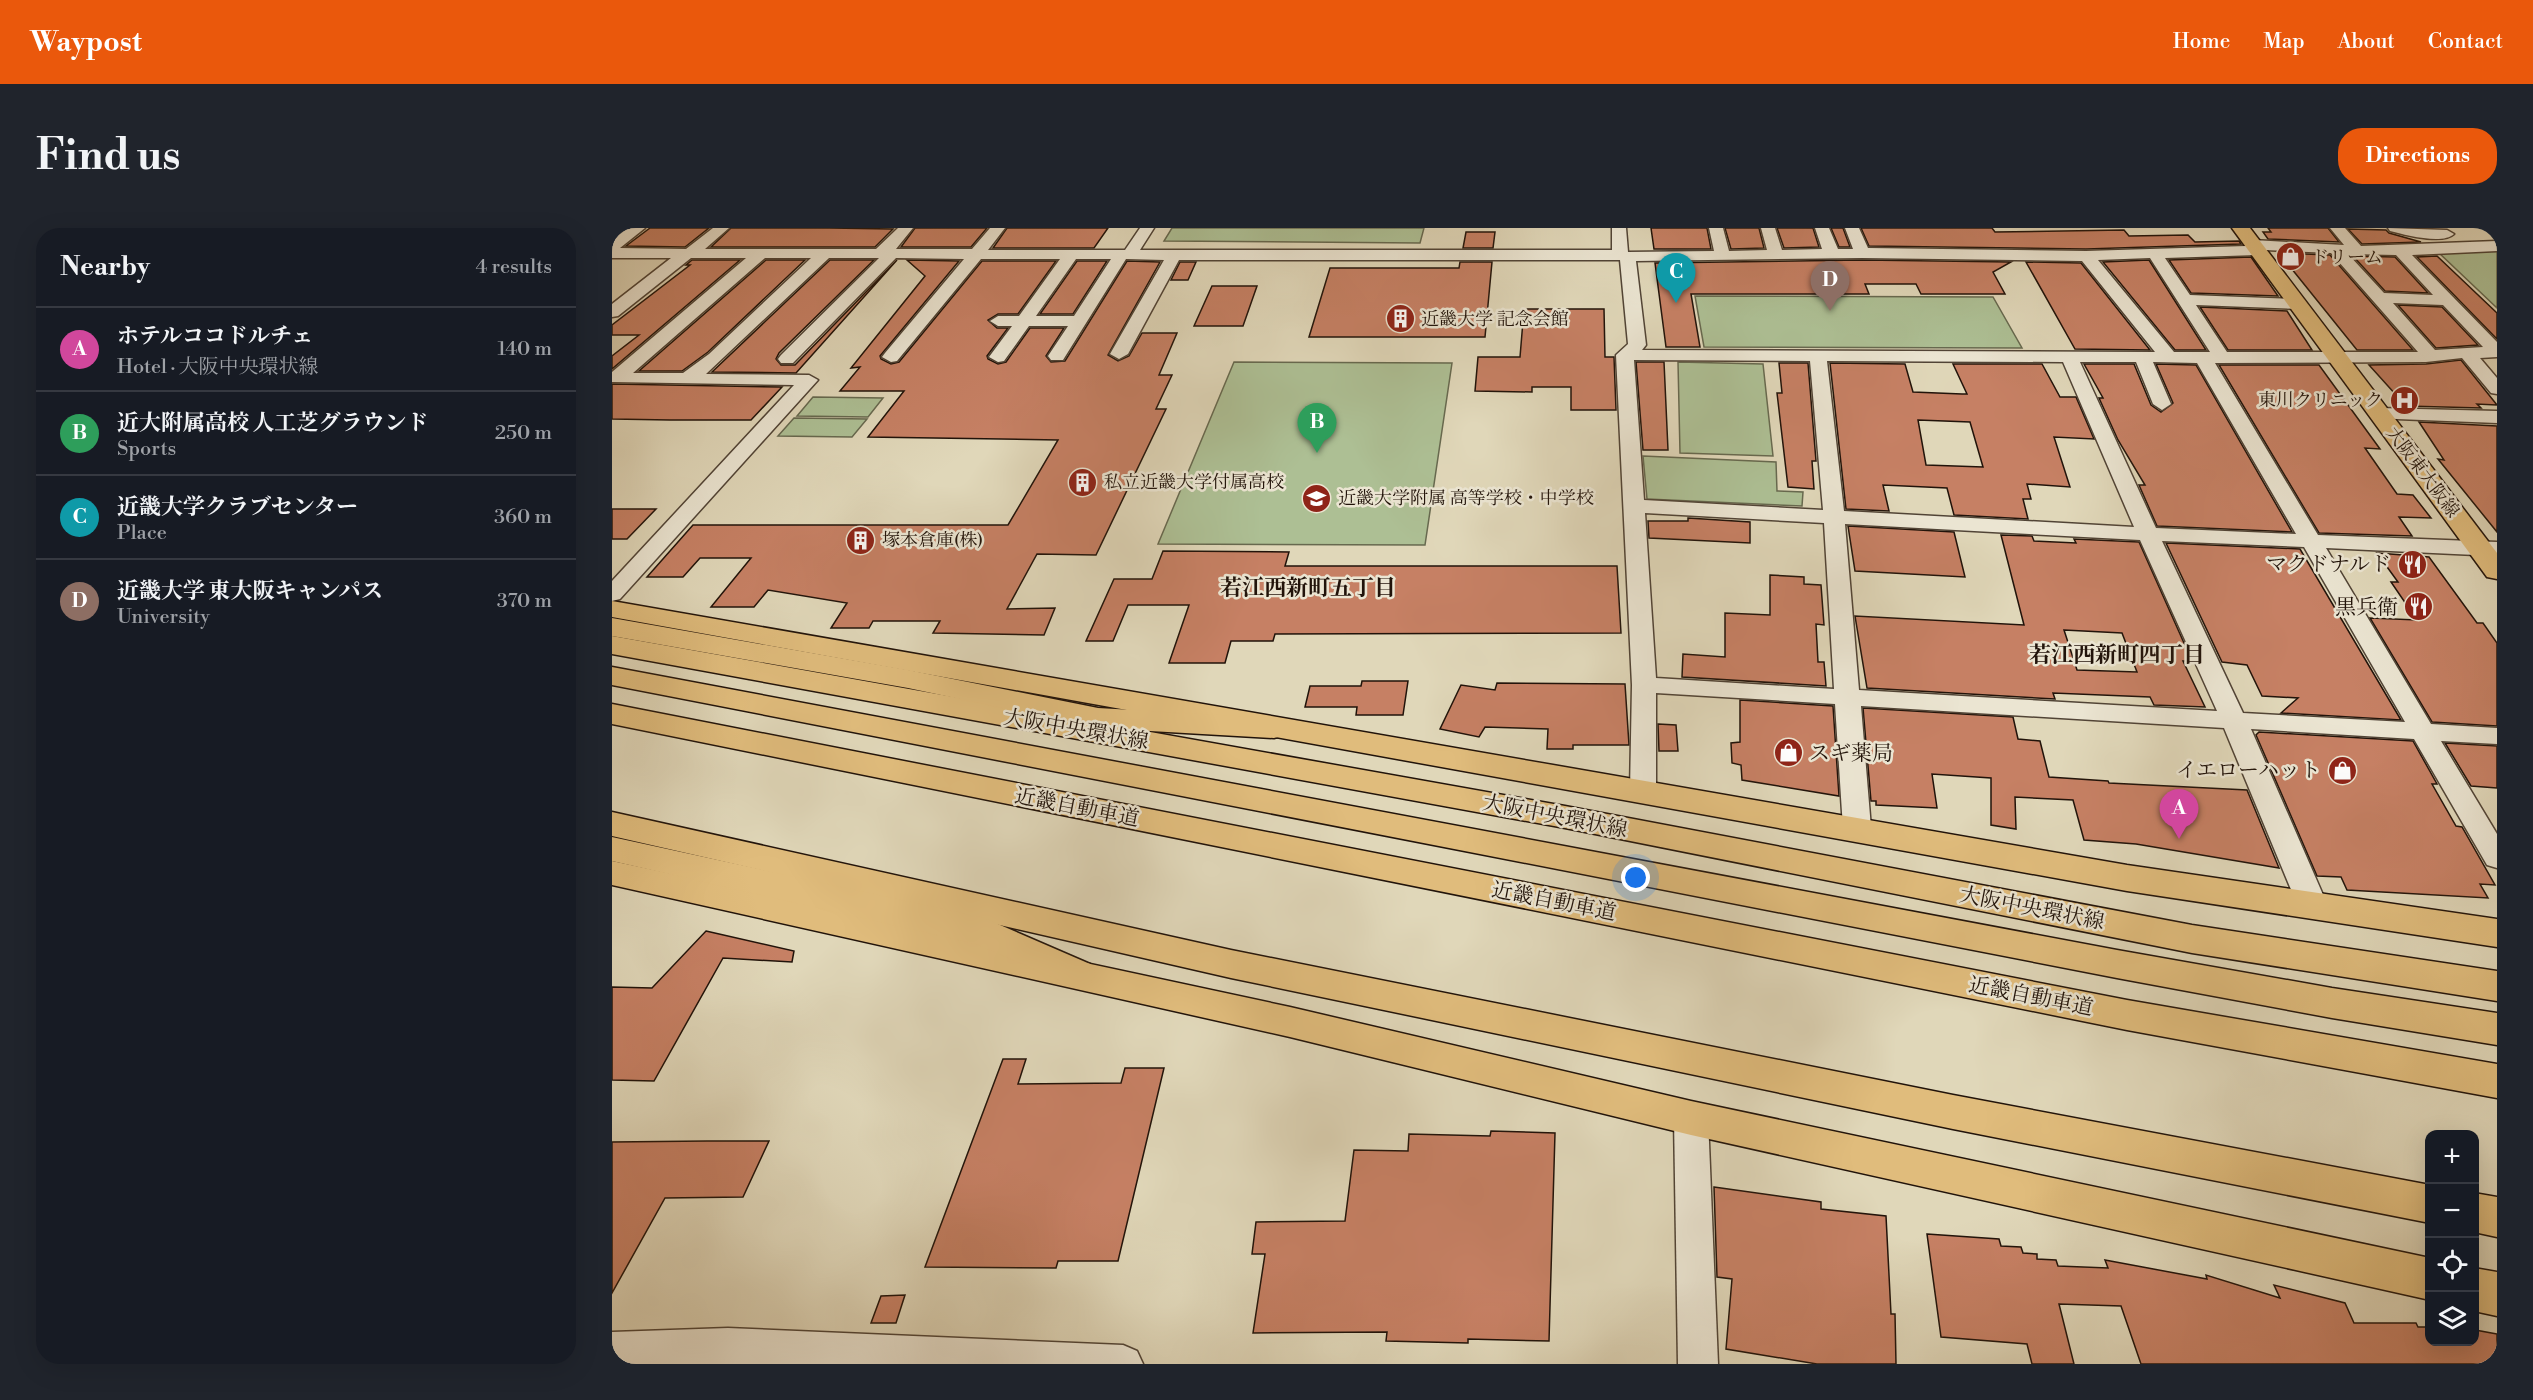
<!DOCTYPE html>
<html lang="en">
<head>
<meta charset="utf-8">
<style>
	:root { --surface:#171b24; --page:#20242c; --text:#f1f3f6; --muted:#9ea1a6; --line:#363941; --accent:#ea580c }
	body { margin:0; font-family:"Libre Bodoni","Noto Serif JP",serif; background:var(--page); color:var(--text) }
	.controls { position:absolute; right:18px; bottom:18px; display:grid; overflow:hidden; border-radius:12px; box-shadow:0 6px 24px #0002 }
	.controls button { width:54px; height:54px; display:grid; place-items:center; padding:0; border:0; border-bottom:2px solid var(--line); background:var(--surface); color:var(--text); font:30px sans-serif }
	.you { position:absolute; left:1024px; top:650px; width:21px; height:21px; margin:-15px; border:4px solid #fff; border-radius:50%; background:#1a73e8; box-shadow:0 0 0 9px #1a73e833 }
	.badge { display:grid; place-items:center; width:39px; height:39px; border-radius:50%; background:var(--accent); color:#fff; font-size:20px; font-weight:700 }
	.pin { position:absolute; translate:-50% -50px; filter:drop-shadow(0 2px 3px #0008) }
	.pin::after { content:''; position:absolute; top:32px; width:21px; height:18px; background:inherit; clip-path:polygon(0 0,100% 0,50% 100%) }
	.list { margin:0; padding:0; list-style:none }
	h2 { display:flex; justify-content:space-between; align-items:center; height:78px; margin:0; padding:0 24px; font-size:26px }
	h2 small { font-size:20px; font-weight:400; color:var(--muted) }
	.list li { display:grid; grid-template-columns:39px 1fr auto; gap:18px; align-items:center; box-sizing:border-box; height:84px; padding:0 24px; border-top:2px solid var(--line) }
	.list b { display:block; font-size:22px; white-space:nowrap }
	.list p { margin:0; font-size:20px; white-space:nowrap; color:var(--muted) }
	.list em { font-size:20px; font-style:normal; color:var(--muted) }
	.icon { flex:none; width:33px; height:33px; fill:none; stroke:currentColor; stroke-width:2; stroke-linecap:round; stroke-linejoin:round }
	.map { position:relative; flex:none; width:1885px; height:1136px; overflow:hidden; border-radius:24px }
	header { display:flex; align-items:center; gap:36px; box-sizing:border-box; height:84px; padding:0 30px; background:var(--accent); color:#fff }
	header strong { font-size:28px }
	nav { display:flex; gap:33px; margin-inline-start:auto; font-size:21px }
	.intro { display:flex; align-items:center; justify-content:space-between; box-sizing:border-box; height:144px; padding:0 36px }
	h1 { margin:0; font-size:42px }
	.button { padding:15px 27px; border-radius:24px; background:var(--accent); color:#fff; font-size:21px; font-weight:700 }
	main { display:flex; gap:36px; padding:0 36px }
	aside { flex:1; background:var(--surface); border-radius:24px; box-shadow:0 6px 24px #0002 }
	.map>svg:first-child { display:block }
	.green { fill:#adbf94; stroke:#67694f; stroke-width:1.5 }
	.building { fill:#c68064; stroke:#21130a; stroke-width:1.5; fill-rule:evenodd }
	.lines { fill:none; stroke-linecap:round; stroke-linejoin:round }
	.minor-casing { stroke:#514436; stroke-width:3 }
	.major-casing { stroke:#21130a; stroke-width:3 }
	.highway-casing { stroke:#21130a; stroke-width:3 }
	.minor { fill:#ebe5d2; fill-rule:evenodd }
	.major { fill:#e0bc7c; fill-rule:evenodd }
	.highway { fill:#e0bc7c; fill-rule:evenodd }
	.labels { text-anchor:middle; stroke-width:5; stroke-linejoin:round; paint-order:stroke }
	.far-poi-label { font-size:18px; fill:#21130a; stroke:#ebe5d2; text-anchor:start }
	.far-street-label { font-size:18px; fill:#21130a; stroke:#ebe5d2 }
	.poi-label { font-size:21px; fill:#21130a; stroke:#ebe5d2; text-anchor:end }
	.street-label { font-size:21px; fill:#21130a; stroke:#ebe5d2 }
	.neighbourhood-label { font-size:22px; font-weight:bold; fill:#21130a; stroke:#ebe5d2 }
</style>
</head>
<body>
<header>
<strong>Waypost</strong>
<nav><a>Home</a><a>Map</a><a>About</a><a>Contact</a></nav>
</header>
<div class="intro"><h1>Find us</h1><a class="button">Directions</a></div>
<main>
<aside>
<h2>Nearby<small>4 results</small></h2>
<ul class="list">
<li><span class="badge" style="background:#d1479c">A</span><div><b>ホテルココドルチェ</b><p>Hotel · 大阪中央環状線</p></div><em>140 m</em></li>
<li><span class="badge" style="background:#2e9e5b">B</span><div><b>近大附属高校 人工芝グラウンド</b><p>Sports</p></div><em>250 m</em></li>
<li><span class="badge" style="background:#0f9aa8">C</span><div><b>近畿大学クラブセンター</b><p>Place</p></div><em>360 m</em></li>
<li><span class="badge" style="background:#8d6e63">D</span><div><b>近畿大学 東大阪キャンパス</b><p>University</p></div><em>370 m</em></li>
</ul>
</aside>
<div class="map">
<svg width="1885" height="1136" viewBox="0 0 1885 1136">
	<rect width="100%" height="100%" fill="#e0d7b9"/>
	<filter id="stains"><feTurbulence type="fractalNoise" baseFrequency=".00333" numOctaves="4"/><feColorMatrix values="0 0 0 0 .2 0 0 0 0 .09 0 0 0 0 .02 0 0 0 .5 -.17"/></filter>
	<radialGradient id="worn" r=".72"><stop offset=".6" stop-color="#630" stop-opacity="0"/><stop offset="1" stop-color="#630" stop-opacity=".3"/></radialGradient>
	<g class="green">
		<path d="M560,0H812L808,15L552,13Z"/>
		<path d="M1885,20V80L1826,24Z"/>
		<path d="M1083,68L1381,69L1410,120L1092,119Z"/>
		<path d="M622,134L840,135L813,317L546,316Z"/>
		<path d="M1066,134L1151,136L1161,228L1068,225Z"/>
		<path d="M201,169L271,170L256,189L185,188Z"/>
		<path d="M182,190L255,191L240,209L166,208Z"/>
		<path d="M1031,228L1164,234L1165,263L1191,264L1190,278L1035,271Z"/>
	</g>
	<g class="building">
		<path d="M38,0H97L73,19L14,18Z"/>
		<path d="M119,0H217L281,1L263,19H99Z"/>
		<path d="M303,0H375L359,19H289Z"/>
		<path d="M395,0H496L482,20H381Z"/>
		<path d="M1039,0H1095L1099,21H1042Z"/>
		<path d="M1113,0H1147L1152,20L1119,21Z"/>
		<path d="M1165,0H1201L1207,19L1172,20Z"/>
		<path d="M1219,0H1231L1238,19H1227Z"/>
		<path d="M1249,0H1380L1383,4L1512,2L1517,8L1576,7L1583,14L1627,13L1629,16L1474,21L1257,18Z"/>
		<path d="M1656,0H1716L1727,14L1656,11L1651,4H1659Z"/>
		<path d="M1736,1L1774,2L1777,5L1809,14L1750,16Z"/>
		<path d="M854,4H883L881,20H851Z"/>
		<path d="M1667,25L1718,27L1801,122H1745Z"/>
		<path d="M1741,28L1783,29L1816,65L1773,63Z"/>
		<path d="M1825,28L1885,85V111L1805,29Z"/>
		<path d="M1639,29L1666,68L1579,65L1557,32Z"/>
		<path d="M80,32H128L0,141V128L27,107H0V97L78,37H74Z"/>
		<path d="M154,32H193L96,124L70,143H27Z"/>
		<path d="M218,32H262L167,125L164,131L169,137H183L285,32L184,145L100,144Z"/>
		<path d="M295,32L347,33L268,128L269,131L279,136L287,134L370,33H444L406,86H386L376,92L385,100H396L375,128L376,131L386,136L394,134L418,100H452L434,128L439,134L453,133L515,33L548,34L496,127L506,133L517,128L530,105H565L547,147H560L544,181H554L484,327L425,326L395,381L443,380L432,407L321,405L328,393H261L257,400H219L235,375L156,362L142,379H99L139,330H88L71,349H35L81,297H396L446,212L256,209L292,163H228L248,139L239,140L313,48Z"/>
		<path d="M1250,32L1399,34L1381,44L1393,66H1309L1304,56H1253L1257,66H1079L1088,119H1054L1043,35Z"/>
		<path d="M1537,32L1594,122H1563L1491,34Z"/>
		<path d="M465,33H495L461,86H428Z"/>
		<path d="M568,34H584L576,52H559Z"/>
		<path d="M848,34H880L873,109H697L718,40H847Z"/>
		<path d="M1414,34L1469,35L1538,122L1463,121Z"/>
		<path d="M600,58H645L631,98H582Z"/>
		<path d="M1786,77L1830,79L1866,117L1824,120Z"/>
		<path d="M1588,79L1675,83L1700,122H1616Z"/>
		<path d="M912,81H992L993,129H1002L1004,182H959V159H920V164L863,163L866,129H908Z"/>
		<path d="M1849,132L1885,177L1865,176L1869,180L1794,178L1757,137L1814,136Z"/>
		<path d="M1024,134H1052L1056,222H1031Z"/>
		<path d="M1167,135H1196L1204,233H1200L1202,261L1176,259L1165,165H1170Z"/>
		<path d="M1218,135L1293,136L1301,164L1350,166H1355L1341,136H1430L1448,169H1464L1482,211L1442,209L1458,259L1415,256L1419,271H1411L1416,291L1342,287L1335,260L1271,257L1277,283L1234,281ZM1306,192L1358,194L1371,239L1314,237Z"/>
		<path d="M1472,136H1522L1539,177L1549,184L1561,175L1544,136L1584,137L1680,304L1545,298L1527,257H1533L1506,212L1487,170H1491Z"/>
		<path d="M1607,137H1707L1768,221L1753,220L1785,266L1801,267L1819,290L1787,289L1800,308L1707,305Z"/>
		<path d="M0,156L170,159L139,192H58L0,191Z"/>
		<path d="M1807,194L1885,198V304L1826,231L1832,232Z"/>
		<path d="M0,281H44L15,311H0Z"/>
		<path d="M1076,290L1138,294V315L1037,310L1036,293H1076Z"/>
		<path d="M1236,298L1342,304L1353,349L1243,343Z"/>
		<path d="M1389,307L1420,308L1422,313L1464,315L1462,311L1527,314L1580,433H1571L1593,479L1542,477L1538,469L1441,465L1443,471L1255,460L1243,388L1412,397ZM1452,402L1510,405L1525,444L1465,442Z"/>
		<path d="M1554,315L1688,321L1789,492L1669,485L1686,470L1650,468L1635,437L1610,434Z"/>
		<path d="M551,323L677,324L673,338H1005L1009,405L663,406L661,413H619L613,435H557L577,377H516L501,413H474L502,351H540Z"/>
		<path d="M1765,325L1817,329L1865,395H1871L1885,415V498L1820,494L1758,390L1805,392L1779,354H1786Z"/>
		<path d="M1158,347L1192,349V356L1209,357L1212,397L1204,396L1206,434H1212L1214,458L1070,449L1071,426L1113,429V385L1158,387Z"/>
		<path d="M750,453H796L791,487H744L745,479H693L698,458H749Z"/>
		<path d="M885,455L1013,456L1017,517H961V521H935L936,501L873,499L867,509L828,501L849,457L883,462Z"/>
		<path d="M1128,472L1221,478L1227,568L1130,552L1129,537L1120,535L1119,515L1128,514Z"/>
		<path d="M1251,480L1401,489L1406,511L1428,513L1437,549L1496,553L1497,555L1635,562L1667,640L1524,616L1472,612L1461,572L1403,569L1404,601L1379,597V550L1320,546L1325,580L1264,577V573H1259Z"/>
		<path d="M1046,496L1064,497L1066,523H1047Z"/>
		<path d="M1647,504L1801,513L1825,556H1820L1844,598L1850,599L1883,657L1868,656L1876,670L1735,662L1729,649L1705,648L1644,507Z"/>
		<path d="M1833,515L1885,518V560L1859,558Z"/>
		<path d="M94,703L182,723L180,734L111,730L42,853L0,852V759L40,760Z"/>
		<path d="M391,831H414L406,856L509,855L513,840H552L506,1033H446L444,1040L313,1039Z"/>
		<path d="M879,903L943,905L937,1113L856,1111V1115L774,1113L775,1104L641,1105L653,1026H640L644,994L733,993L742,922L796,923L797,906L878,908Z"/>
		<path d="M95,913H157L131,969L53,970L0,1065V914Z"/>
		<path d="M1102,959L1209,974V981L1274,988L1279,1086H1283L1284,1136H1205L1114,1121L1120,1051L1105,1049Z"/>
		<path d="M1315,1006L1387,1011L1389,1018L1409,1019L1411,1025L1425,1026V1031L1444,1032L1446,1038L1496,1040L1493,1032L1595,1051L1594,1047L1668,1070L1662,1057L1733,1075L1742,1095H1804L1806,1099H1818V1113H1863V1102L1885,1106V1136H1529L1509,1078L1447,1076L1462,1136H1420L1415,1116L1329,1109Z"/>
		<path d="M293,1067L284,1095H259L269,1068Z"/>
	</g>
	<g class="lines">
		<defs>
			<g id="minor">
				<path d="M16,0H33L8,20L74,21L101,0H117L93,21H264L286,0H301L284,21H360L378,0H393L376,22H513L528,0H542L528,22H1000V0H1014L1016,24L1102,23L1097,0H1111L1117,23L1155,22L1149,0H1163L1170,22L1210,21L1203,0H1217L1226,21H1241L1233,0H1247L1256,20L1474,23L1634,18L1636,14L1641,12L1732,17L1718,0H1733L1749,18L1885,13V23L1800,27L1885,114V129L1868,130L1885,150V166L1879,165L1850,130L1814,134L1603,135L1706,307L1885,314V328L1714,320L1819,496L1885,500V516L1829,513L1885,606V640L1875,637L1802,511L1639,501L1715,676L1710,684L1700,687L1690,684L1685,676L1612,500L1249,478L1259,600L1255,607L1245,609L1235,607L1231,600L1223,476L1044,465V563L1041,569L1031,572L1021,569L1018,563L1020,457L1004,127L1016,116L1008,32H567L516,126L507,131L498,126L552,32L514,31L451,132H439L436,128L456,98H417L392,133L386,134L377,129L400,98H386L378,93L386,88H407L448,31H369L285,133L279,134L270,129L273,125L352,31L284,30L181,135H169L166,131L169,127L267,30H217L94,146L197,147L206,152L8,371L0,373V353L182,157L0,154V144L134,30H79L6,88L0,89V76L59,30H0V12ZM1653,22L1719,25L1806,124H1615L1584,77L1686,81L1694,76L1686,71L1578,67L1553,30L1645,27ZM1736,26L1784,27L1821,67L1772,65ZM153,30H199L97,126L71,145H21ZM1250,30L1470,33L1543,124L1030,122L1034,117L1024,33ZM1538,30L1598,124H1562L1486,32ZM464,31H499L462,88H424ZM1781,75L1831,77L1871,119L1823,122ZM1022,132L1198,133L1211,282L1032,272ZM1215,133L1451,134L1522,299L1232,283ZM1468,134H1524L1541,176L1550,182L1559,176L1541,134L1585,135L1684,306L1544,300ZM1033,285L1212,295L1222,461L1044,450ZM1233,296L1528,312L1605,483L1247,462ZM1550,313L1692,319L1793,494L1631,485Z"/>
				<path d="M1776,0L1835,2L1842,6C1831,17 1793,7 1778,3Z"/>
				<path d="M1767,180L1885,183V195L1760,190L1758,186Z"/>
				<path d="M1079,876L1091,880L1096,890L1106,1136H1066L1062,890L1067,880Z"/>
				<path d="M116,1100L511,1117L525,1123L531,1136H0V1104Z"/>
			</g>
			<g id="major">
				<path d="M1620,0H1638L1885,325V351L1875,349Z"/>
				<path d="M0,373L1515,637L1885,691V719L1515,663L0,389Z"/>
				<path d="M0,408L953,578L1580,697L1885,743V773L1580,725L953,600L0,426Z"/>
				<path d="M0,584L619,722L1341,867L1818,957V995L1341,901L619,750L0,608Z"/>
				<path d="M0,633L678,779L1079,873L1818,1030V1072L1079,907L678,809L0,657Z"/>
				<path d="M1862,965L1885,969V1009L1862,1004Z"/>
				<path d="M1862,1040L1885,1044V1088L1862,1083Z"/>
			</g>
			<g id="highway">
				<path d="M0,390L296,442L486,480L662,490L673,493L678,500L673,507L662,510L486,500L296,460L0,408Z"/>
				<path d="M0,439L1505,722L1720,760L1885,785V817L1720,790L1505,750L0,457Z"/>
				<path d="M0,476L1515,772L1885,836V870L1515,802L0,496Z"/>
				<path d="M0,609L372,690L478,736L484,746L478,756L465,760L364,716L0,633Z"/>
			</g>
		</defs>
		<use href="#minor" class="minor-casing"/>
		<use href="#major" class="major-casing"/>
		<use href="#highway" class="highway-casing"/>
		<use href="#minor" class="minor"/>
		<use href="#major" class="major"/>
		<use href="#highway" class="highway"/>
	</g>
	<defs>
		<symbol id="shop-disc" viewBox="-11 -11 22 22"><circle r="9.5" fill="#8f2418" stroke="#ebe5d2"/><path d="M-5-2.5h2.3a2.7 3.5 0 0 1 5.4 0H5L5.5 6h-11ZM-1.5-2.5h3a1.5 2.3 0 0 0-3 0Z" fill="#fff"/></symbol>
		<symbol id="building-disc" viewBox="-11 -11 22 22"><circle r="9.5" fill="#8f2418" stroke="#ebe5d2"/><path d="M-4-6H4V6H1V3H-1V6H-4ZM-2.5-4.3h1.7v1.8h-1.7ZM.8-4.3h1.7v1.8H.8ZM-2.5-1h1.7V.8h-1.7ZM.8-1h1.7V.8H.8Z" fill="#fff"/></symbol>
		<symbol id="hospital-disc" viewBox="-11 -11 22 22"><circle r="9.5" fill="#8f2418" stroke="#ebe5d2"/><path d="M-5-5h3v3.5h4V-5h3V5h-3V1.5h-4V5h-3Z" fill="#fff"/></symbol>
		<symbol id="school-disc" viewBox="-11 -11 22 22"><circle r="9.5" fill="#8f2418" stroke="#ebe5d2"/><path d="M0-5L7-2L0 1L-7-2ZM-4 1L0 2.5L4 1V4Q0 6-4 4Z" fill="#fff"/></symbol>
		<symbol id="restaurant-disc" viewBox="-11 -11 22 22"><circle r="9.5" fill="#8f2418" stroke="#ebe5d2"/><path d="M-5-6h1v4h1v-4h1v4h1v-4h1v5L-1.5 .5V6h-2V.5L-5-1ZM5-6V6H3V1.5H1.5Q1.5-4 5-6Z" fill="#fff"/></symbol>
	</defs>
	<g fill-rule="evenodd">
		<use href="#shop-disc" x="1662" y="12" width="33" height="33"/>
		<use href="#building-disc" x="772" y="74" width="33" height="33"/>
		<use href="#hospital-disc" x="1776" y="156" width="33" height="33"/>
		<use href="#building-disc" x="454" y="238" width="33" height="33"/>
		<use href="#school-disc" x="688" y="254" width="33" height="33"/>
		<use href="#building-disc" x="232" y="296" width="33" height="33"/>
		<use href="#restaurant-disc" x="1784" y="320" width="33" height="33"/>
		<use href="#restaurant-disc" x="1790" y="362" width="33" height="33"/>
		<use href="#shop-disc" x="1160" y="508" width="33" height="33"/>
		<use href="#shop-disc" x="1714" y="526" width="33" height="33"/>
	</g>
	<g class="labels">
		<g class="far-poi-label">
			<text x="1699" y="35">ドリーム</text>
			<text x="809" y="97">近畿大学 記念会館</text>
			<text x="1771" y="178" text-anchor="end">東川クリニック</text>
			<text x="492" y="260">私立近畿大学付属高校</text>
			<text x="726" y="276">近畿大学附属 高等学校・中学校</text>
			<text x="270" y="318">塚本倉庫(株)</text>
		</g>
		<g class="far-street-label">
			<text transform="translate(1811 244) rotate(53)" y="6">大阪東大阪線</text>
		</g>
		<g class="poi-label">
			<text x="1779" y="343">マクドナルド</text>
			<text x="1786" y="386">黒兵衛</text>
			<text x="1197" y="532" text-anchor="start">スギ薬局</text>
			<text x="1709" y="549">イエローハット</text>
		</g>
		<g class="street-label">
			<text transform="translate(464 501) rotate(10)" y="7">大阪中央環状線</text>
			<text transform="translate(465 579) rotate(11)" y="7">近畿自動車道</text>
			<text transform="translate(943 588) rotate(11)" y="7">大阪中央環状線</text>
			<text transform="translate(942 673) rotate(11)" y="7">近畿自動車道</text>
			<text transform="translate(1420 680) rotate(11)" y="7">大阪中央環状線</text>
			<text transform="translate(1419 768) rotate(11)" y="7">近畿自動車道</text>
		</g>
		<g class="neighbourhood-label">
			<text x="696" y="367">若江西新町五丁目</text>
			<text x="1505" y="434">若江西新町四丁目</text>
		</g>
	</g>
	<rect width="100%" height="100%" filter="url(#stains)"/>
	<rect width="100%" height="100%" fill="url(#worn)"/>
</svg>
<div class="controls">
<button>+</button>
<button>−</button>
<button><svg class="icon" aria-label="locate" viewBox="0 0 24 24"><circle cx="12" cy="12" r="6"/><path d="M12 2v4M12 18v4M2 12h4M18 12h4"/></svg></button>
<button><svg class="icon" aria-label="layers" viewBox="0 0 24 24"><path d="M12 4l9 5-9 5-9-5zM3 14l9 5 9-5"/></svg></button>
</div>
<div class="you"></div>
<div class="pin badge" style="left:1567px;top:611px;background:#d1479c">A</div>
<div class="pin badge" style="left:705px;top:225px;background:#2e9e5b">B</div>
<div class="pin badge" style="left:1064px;top:75px;background:#0f9aa8">C</div>
<div class="pin badge" style="left:1218px;top:83px;background:#8d6e63">D</div>
</div>
</main>
</body>
</html>
